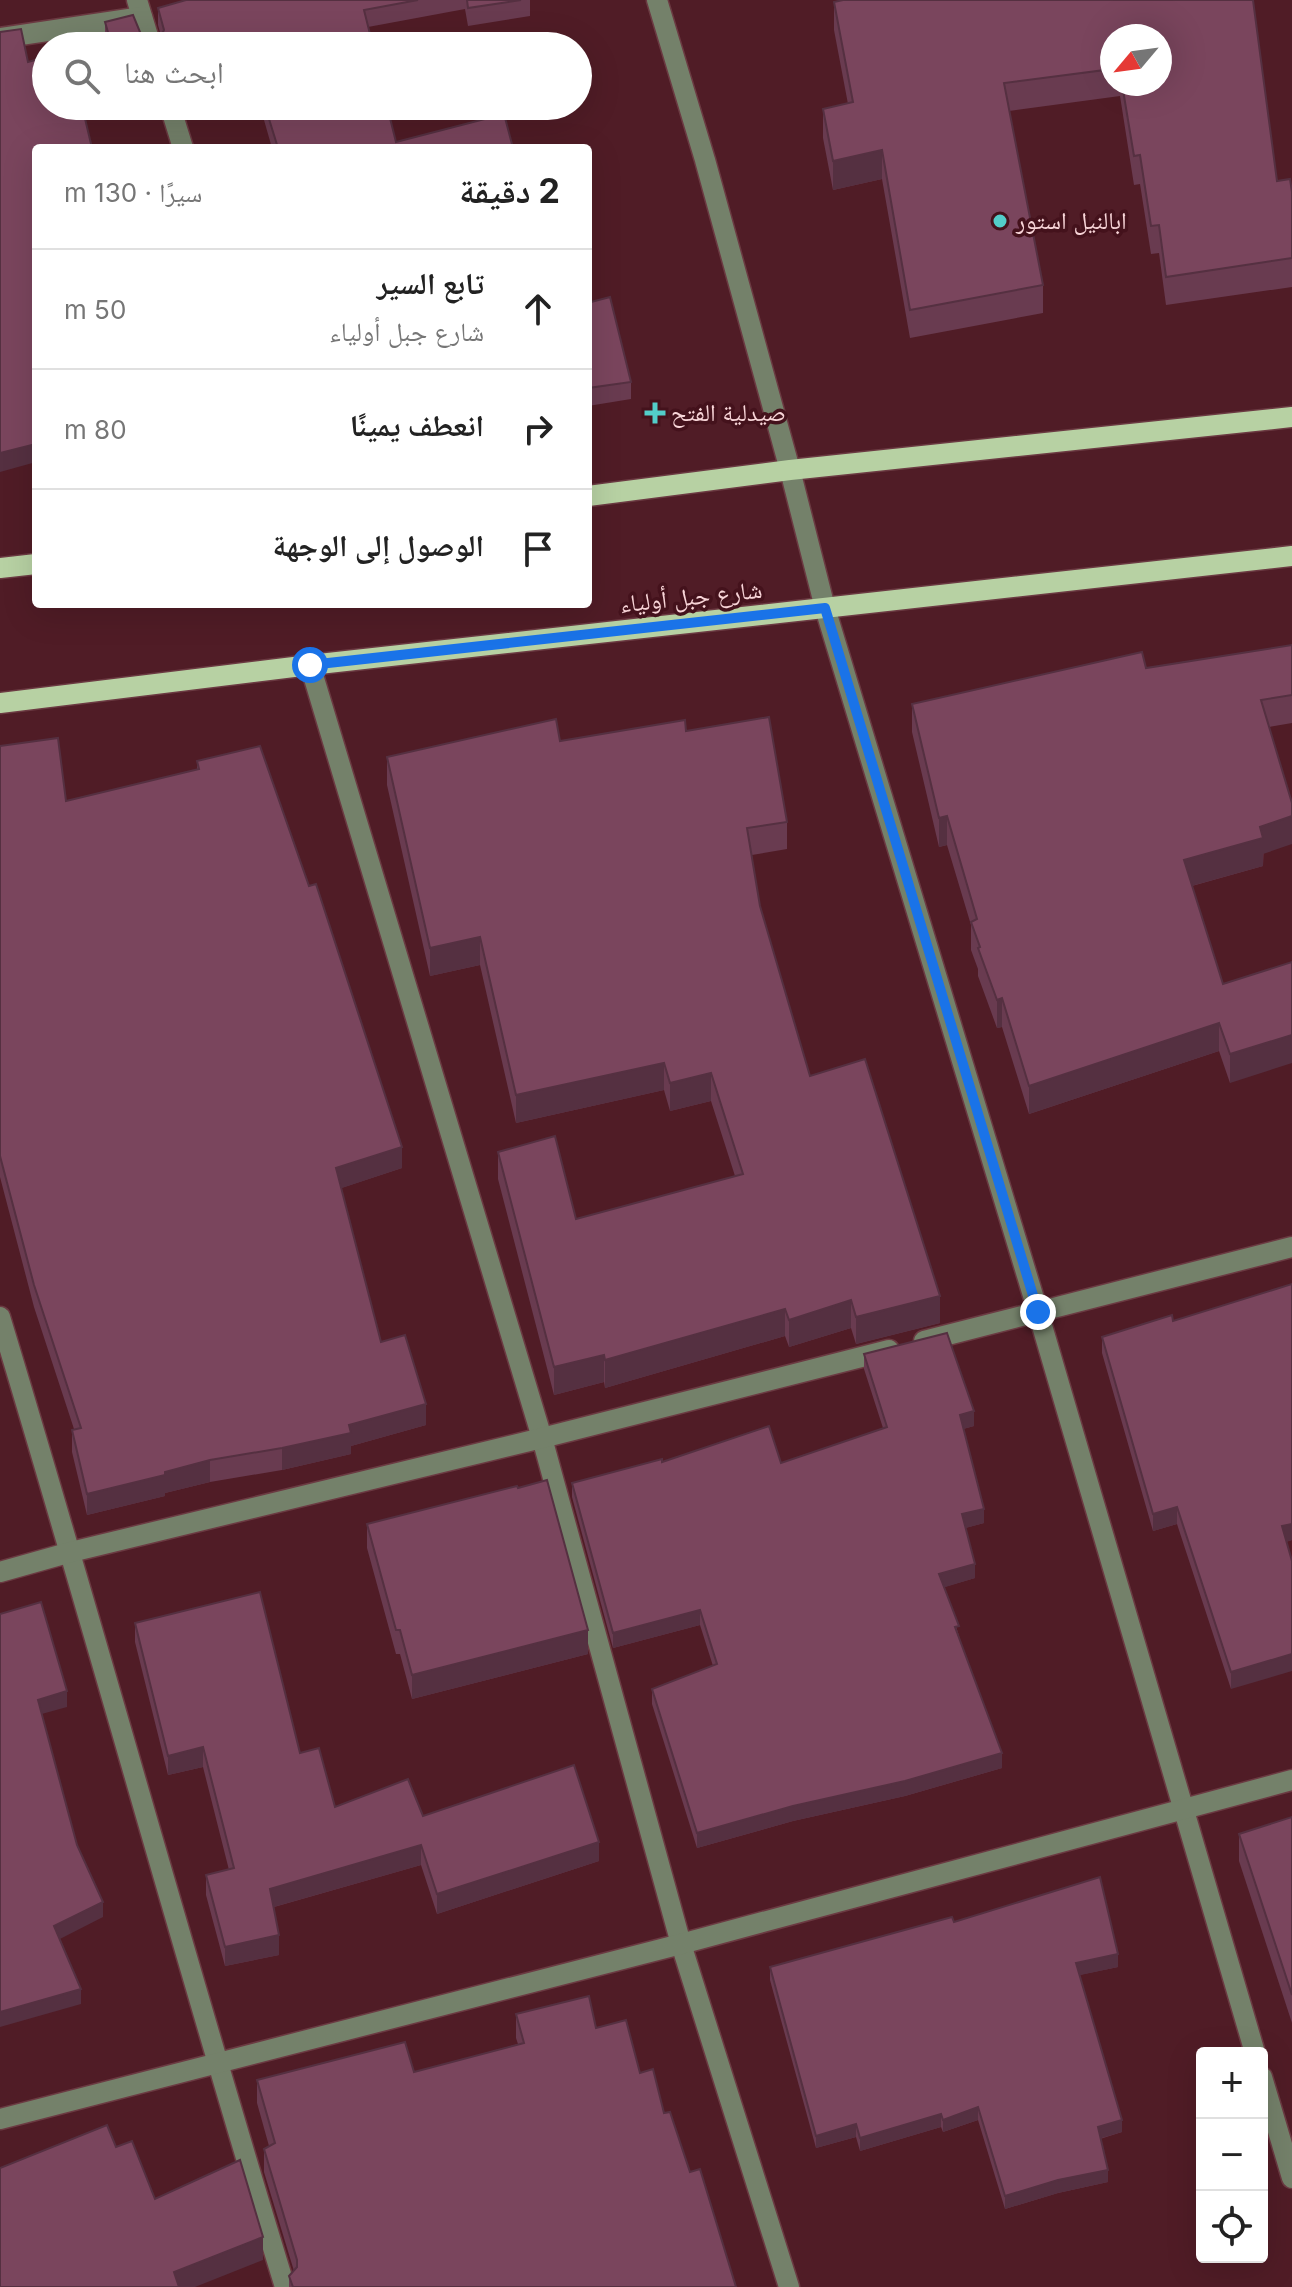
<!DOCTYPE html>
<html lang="ar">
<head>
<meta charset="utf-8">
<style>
	:root { --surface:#fff; --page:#f2f2f2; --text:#222; --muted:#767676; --line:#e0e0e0 }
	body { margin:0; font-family:Inter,"Noto Naskh Arabic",sans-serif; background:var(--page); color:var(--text); direction:rtl }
	.controls { position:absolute; right:24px; bottom:24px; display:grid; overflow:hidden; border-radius:8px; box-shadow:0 8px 32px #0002 }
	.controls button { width:72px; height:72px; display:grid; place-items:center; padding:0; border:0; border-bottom:2px solid var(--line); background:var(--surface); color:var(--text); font:40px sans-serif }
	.compass { position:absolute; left:1100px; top:24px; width:72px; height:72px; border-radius:50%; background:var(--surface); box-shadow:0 8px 32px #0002; rotate:241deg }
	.stop { position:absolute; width:24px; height:24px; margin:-18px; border:6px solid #1a73e8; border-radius:50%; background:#fff }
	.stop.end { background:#1a73e8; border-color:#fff; box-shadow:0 2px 8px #0008 }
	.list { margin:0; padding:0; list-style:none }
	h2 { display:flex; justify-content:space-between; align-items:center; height:104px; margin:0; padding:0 32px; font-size:34px }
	h2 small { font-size:26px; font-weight:400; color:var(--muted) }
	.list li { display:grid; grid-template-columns:52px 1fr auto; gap:24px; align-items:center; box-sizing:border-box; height:120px; padding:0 32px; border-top:2px solid var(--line) }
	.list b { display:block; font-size:30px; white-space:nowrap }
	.list p { margin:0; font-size:26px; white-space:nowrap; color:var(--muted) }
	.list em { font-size:26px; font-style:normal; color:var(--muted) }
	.icon { flex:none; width:44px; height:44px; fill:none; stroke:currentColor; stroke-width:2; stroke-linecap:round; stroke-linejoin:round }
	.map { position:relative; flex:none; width:1292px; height:2287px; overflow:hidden; direction:ltr }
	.search { position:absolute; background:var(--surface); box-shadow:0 8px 32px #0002; left:32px; top:32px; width:560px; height:88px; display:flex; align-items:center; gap:20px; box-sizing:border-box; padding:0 28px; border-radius:44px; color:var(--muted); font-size:30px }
	.panel { position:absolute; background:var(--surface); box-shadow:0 8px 32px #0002; left:32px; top:144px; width:560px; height:464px; border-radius:8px; direction:rtl }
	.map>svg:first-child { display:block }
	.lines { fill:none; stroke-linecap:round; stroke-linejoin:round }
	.minor-casing { stroke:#6b3a42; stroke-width:23 }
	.major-casing { stroke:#6b3a42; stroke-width:23 }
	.minor { stroke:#74816a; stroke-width:20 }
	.major { stroke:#b7d1a3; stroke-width:20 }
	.wall { fill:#693b50; fill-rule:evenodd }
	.shaded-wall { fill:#553041 }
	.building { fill:#7a455d; stroke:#553041; stroke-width:2 }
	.route { stroke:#1a73e8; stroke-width:10 }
	.poi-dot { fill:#53cdc9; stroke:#44121c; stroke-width:3 }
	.labels { text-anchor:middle; stroke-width:7; stroke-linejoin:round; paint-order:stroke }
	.poi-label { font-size:24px; fill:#f8d5d8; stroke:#44121c; text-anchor:start }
	.street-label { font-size:24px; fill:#f8d5d8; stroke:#44121c }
</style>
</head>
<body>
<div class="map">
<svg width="1292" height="2287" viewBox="0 0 1292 2287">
	<rect width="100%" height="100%" fill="#501c26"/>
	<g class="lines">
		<defs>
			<g id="minor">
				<path d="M137,0L151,46"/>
				<path d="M657,0L705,160L790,470L825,608L1038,1312L1255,2053"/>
				<path d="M0,38L142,17"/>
				<path d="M170,106L183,148"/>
				<path d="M310,665L542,1438L681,1944L789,2287"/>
				<path d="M0,1317C98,1640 186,1965 285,2287"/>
				<path d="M924,1341L1292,1247"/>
				<path d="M0,1572L71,1552L542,1438L889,1350"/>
				<path d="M1262,2077L1292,2178"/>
				<path d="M0,2119L681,1944L1292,1780"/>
			</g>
			<g id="major">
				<path d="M588,496L790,470L1292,417"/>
				<path d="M0,568L36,564"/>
				<path d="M0,703L310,665L1292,556"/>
			</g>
		</defs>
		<use href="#minor" class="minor-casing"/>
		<use href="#major" class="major-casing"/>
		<use href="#minor" class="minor"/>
		<use href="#major" class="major"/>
	</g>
	<g class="wall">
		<path d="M186,0H530V16L468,26L465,9L368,27L373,46H107L105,40V22L142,37L154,41L161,36L158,25V8Z"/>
		<path d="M1253,0L1277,181L1292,192V287L1166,305L1159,253L1151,254L1140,184L1134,185L1120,96L1009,111L1043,285V313L910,338L882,179L833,190L823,138V109L848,104L834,30V2ZM1112,36L1160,84H1112Z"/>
		<path d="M260,106H387L396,142L513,148H272Z"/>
		<path d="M588,289L591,302L631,382V399L588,406Z"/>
		<path d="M1292,645V723L1269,727L1263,866L1192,886L1223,984L1292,962L1230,1083L1219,1051L1029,1114L1002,1027L997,1028L978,976V969L971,950V925L947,845L939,847L912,732V704Z"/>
		<path d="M686,731L787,822V849L752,855L760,906L810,1076L940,1323L856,1344L851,1328L789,1347L785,1336L605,1388L604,1382L554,1395L498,1179V1152L576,1219L735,1176L711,1101L670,1111L664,1090L516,1123L480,965L430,976L387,785V757L560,741Z"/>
		<path d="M0,746L66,801L197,770V761L402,1168L341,1188L381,1342L426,1425L351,1446V1454L282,1470L210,1482L165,1493V1496L87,1515L72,1452V1430L74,1429L34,1307L0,1177Z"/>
		<path d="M1292,1284V1540L1286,1542L1231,1689L1177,1524L1153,1531L1102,1353V1337L1173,1321Z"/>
		<path d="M864,1354L974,1426L963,1429L984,1523L965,1528L975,1578L944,1587L959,1636L1002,1768L905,1796L793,1821L697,1848L652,1704V1689L713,1666L700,1625L613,1648L572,1497V1483L781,1463L883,1428L864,1369Z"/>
		<path d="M367,1524L588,1654L412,1699L400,1654H396L367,1548Z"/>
		<path d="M135,1623L300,1753L335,1807L423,1816L599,1861L437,1914L421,1865L274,1907L279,1955L225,1966L206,1895V1875L229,1870L203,1767L168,1775L135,1642Z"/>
		<path d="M1292,1817V2023L1239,1861V1834Z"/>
		<path d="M954,1922L1118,1967L1079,1975L1122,2132L1100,2139L1108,2182L1058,2193L1005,2209L978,2120L943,2132L941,2127L860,2151L856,2137L816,2148L770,1980V1967Z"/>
		<path d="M516,2014L596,2028L640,2073L664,2113L736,2287H289V2276L294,2271L264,2172V2149L269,2146L257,2103V2080L414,2072L518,2044L516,2038Z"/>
	</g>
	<g class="shaded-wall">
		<path d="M244,34V46H193Z"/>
		<path d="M882,150V179L833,190V161Z"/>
		<path d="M36,444V462L0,472V453Z"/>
		<path d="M947,816V845L939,847V818Z"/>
		<path d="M1292,816V844L1263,854V866L1184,888V860L1260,827Z"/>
		<path d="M480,937V965L430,976V948Z"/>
		<path d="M1002,998V1027L997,1028V1000Z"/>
		<path d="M1219,1023V1051L1029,1114V1086Z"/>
		<path d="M1292,1035V1063L1230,1083V1054Z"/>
		<path d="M664,1063V1090L516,1123V1095Z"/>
		<path d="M711,1073V1101L670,1111V1083Z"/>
		<path d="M402,1147V1168L336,1190V1168Z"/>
		<path d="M940,1296V1323L856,1344V1317Z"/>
		<path d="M851,1300V1328L789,1347V1320Z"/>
		<path d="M785,1309V1336L605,1388V1360Z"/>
		<path d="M604,1355V1382L554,1395V1367Z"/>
		<path d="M426,1404V1425L351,1446V1454L282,1470V1448L349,1425Z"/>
		<path d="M974,1411V1426L960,1430V1415Z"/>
		<path d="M210,1460V1482L165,1493V1496L87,1515V1494Z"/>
		<path d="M1177,1507V1524L1153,1531V1514Z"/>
		<path d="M984,1509V1523L962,1529V1514Z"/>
		<path d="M1292,1524V1540L1282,1543V1526Z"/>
		<path d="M975,1564V1578L939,1589V1574Z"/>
		<path d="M700,1610V1625L613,1648V1633Z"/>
		<path d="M588,1630V1654L412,1699V1675Z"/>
		<path d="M1292,1654V1671L1231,1689V1672Z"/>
		<path d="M67,1691V1707L38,1715V1700Z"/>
		<path d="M203,1747V1767L168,1775V1756Z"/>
		<path d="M1002,1753V1768L905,1796L793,1821L697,1848V1833L793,1806Z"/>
		<path d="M599,1842V1861L437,1914V1894Z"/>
		<path d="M421,1845V1865L270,1908V1889Z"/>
		<path d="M103,1902V1917L54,1942V1926Z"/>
		<path d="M279,1935V1955L225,1966V1947Z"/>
		<path d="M1118,1954V1967L1076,1976V1963Z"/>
		<path d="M81,1989V2004L0,2027V2012Z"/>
		<path d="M978,2107V2120L943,2132V2120Z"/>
		<path d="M941,2114V2127L860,2151V2138Z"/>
		<path d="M1122,2120V2132L1098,2139V2127Z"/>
		<path d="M856,2124V2137L816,2148V2136Z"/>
		<path d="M1108,2170V2182L1058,2193L1005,2209V2196L1058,2180Z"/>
		<path d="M263,2237V2260L195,2287H174V2272Z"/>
	</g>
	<g class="building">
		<path d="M186,0H418L364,10L373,46H247L244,34L193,46H112L105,22L133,15L142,37L154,41L160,38L164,30L158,8Z"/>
		<path d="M467,0H521L468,8Z"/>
		<path d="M843,0H1253L1277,181L1290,179L1292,192V258L1166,277L1159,225L1151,226L1140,155L1134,156L1122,84H1160V36H1112V69L1004,83L1043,285L910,310L882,150L833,161L823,109L853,102L834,2Z"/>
		<path d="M21,29L28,62L39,59L46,86V106H82L92,148H36V444L0,453V32Z"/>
		<path d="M265,106H387L396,142L504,114L513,148H278Z"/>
		<path d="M588,289L591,302L610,297L631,382L588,388Z"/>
		<path d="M1292,645V695L1261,700L1292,803V816L1260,827L1263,838L1184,860L1223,984L1292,962V1035L1230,1054L1219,1023L1029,1086L1002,998L997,1000L978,948L980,947L971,922L977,919L947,816L939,818L912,704L1142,652L1146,668Z"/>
		<path d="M769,717L787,822L747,828L760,906L810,1076L865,1059L940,1296L856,1317L851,1300L789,1320L785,1309L605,1360L604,1355L554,1367L498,1152L555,1136L576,1219L743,1174L711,1073L670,1083L664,1063L516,1095L480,937L430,948L387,757L556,719L560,741L685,720L686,731Z"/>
		<path d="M58,738L66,801L199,769L197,761L260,746L309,886L316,884L402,1147L336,1168L381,1342L405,1335L426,1404L349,1425L351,1433L282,1448L210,1460L165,1472V1475L87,1494L72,1430L81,1428L34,1285L0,1156V746Z"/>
		<path d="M1292,1284V1524L1282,1526L1292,1561V1654L1231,1672L1177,1507L1153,1514L1102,1337L1172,1315L1173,1321Z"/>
		<path d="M947,1333L974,1411L960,1415L984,1509L962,1514L975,1564L939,1574L959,1626L955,1627L1002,1753L905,1781L793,1806L697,1833L652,1689L717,1664L700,1610L613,1633L572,1483L662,1459V1462L769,1426L781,1463L887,1427L864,1354Z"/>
		<path d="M547,1480L588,1630L412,1675L400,1630H396L367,1524L517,1486L518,1488Z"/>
		<path d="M260,1592L300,1753L319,1748L335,1807L408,1779L423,1816L574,1765L599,1842L437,1894L421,1845L270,1889L279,1935L225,1947L206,1875L234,1868L203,1747L168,1756L135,1623Z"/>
		<path d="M41,1602L67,1691L38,1700L77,1845L103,1902L54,1926L81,1989L0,2012V1614Z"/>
		<path d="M1292,1817V1995L1239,1834Z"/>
		<path d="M1100,1877L1118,1954L1076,1963L1122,2120L1098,2127L1108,2170L1058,2180L1005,2196L978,2107L943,2120L941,2114L860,2138L856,2124L816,2136L770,1967L952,1917L954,1922Z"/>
		<path d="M589,1996L596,2028L626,2020L640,2073L653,2069L664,2113L670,2112L690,2172L700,2169L736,2287H293L289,2276L297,2267V2260L264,2149L275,2143L257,2080L405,2042L414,2072L524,2043L516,2014Z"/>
		<path d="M107,2125L116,2147L132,2141L155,2199L240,2160L263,2237L174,2272L179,2287H0V2168Z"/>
	</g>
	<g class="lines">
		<path class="route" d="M310,665L825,608L1038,1312"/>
	</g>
	<g class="poi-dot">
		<circle cx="1000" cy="221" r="8"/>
		<path d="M651 401h8v8h8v8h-8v8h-8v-8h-8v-8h8z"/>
	</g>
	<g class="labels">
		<g class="poi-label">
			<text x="1016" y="229">ابالنيل استور</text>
			<text x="671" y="421">صيدلية الفتح</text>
		</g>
		<g class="street-label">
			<text transform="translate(691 597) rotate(-6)" y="8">شارع جبل أولياء</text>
		</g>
	</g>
</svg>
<div class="controls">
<button>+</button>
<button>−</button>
<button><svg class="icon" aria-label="locate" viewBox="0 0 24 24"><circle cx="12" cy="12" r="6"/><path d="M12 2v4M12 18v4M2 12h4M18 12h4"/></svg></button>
</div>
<svg class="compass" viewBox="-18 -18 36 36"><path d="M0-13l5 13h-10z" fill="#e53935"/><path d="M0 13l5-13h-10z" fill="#767676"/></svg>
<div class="stop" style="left:310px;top:665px"></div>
<div class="stop end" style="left:1038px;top:1312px"></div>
<div class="search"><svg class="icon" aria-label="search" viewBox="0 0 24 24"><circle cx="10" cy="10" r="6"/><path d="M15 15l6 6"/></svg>ابحث هنا</div>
<section class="panel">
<h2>2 دقيقة<small>سيرًا · 130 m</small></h2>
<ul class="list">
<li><svg class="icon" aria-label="ahead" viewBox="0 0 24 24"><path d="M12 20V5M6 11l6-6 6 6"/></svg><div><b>تابع السير</b><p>شارع جبل أولياء</p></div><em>50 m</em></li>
<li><svg class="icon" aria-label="right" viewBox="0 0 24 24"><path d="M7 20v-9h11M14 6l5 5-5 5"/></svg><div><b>انعطف يمينًا</b></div><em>80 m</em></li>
<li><svg class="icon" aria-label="arrive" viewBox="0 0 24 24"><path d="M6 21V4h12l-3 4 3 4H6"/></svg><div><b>الوصول إلى الوجهة</b></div></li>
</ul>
</section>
</div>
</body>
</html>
